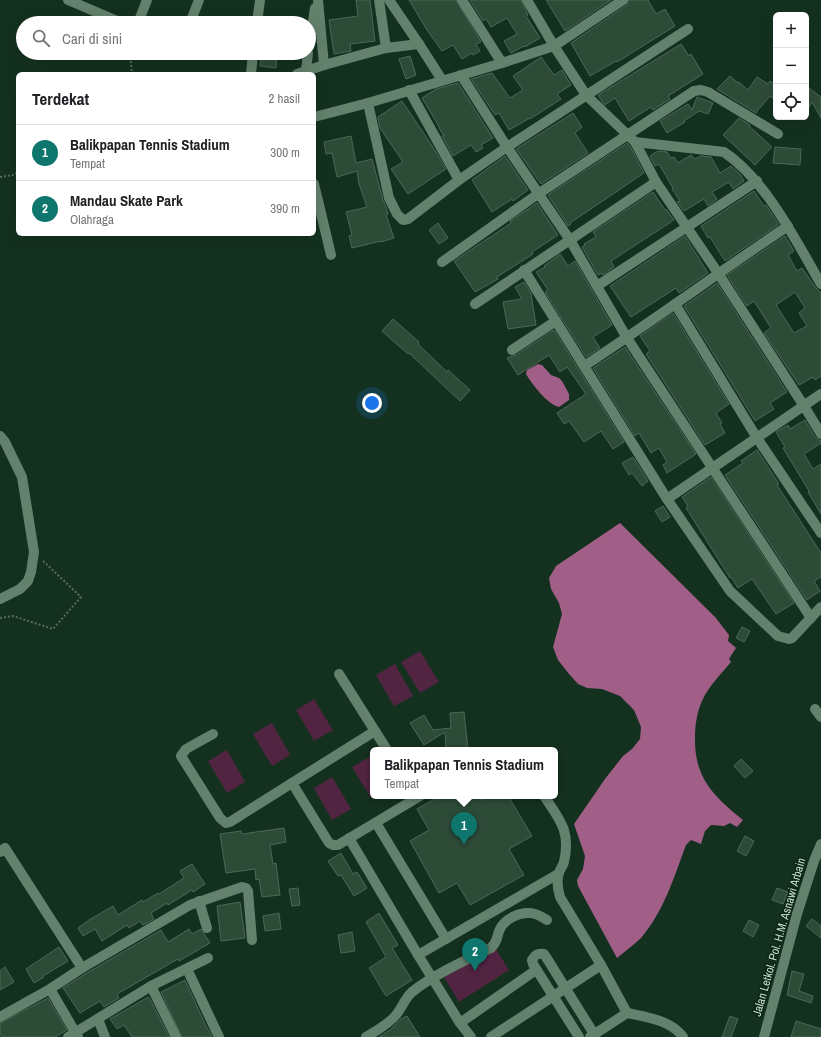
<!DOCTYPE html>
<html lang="id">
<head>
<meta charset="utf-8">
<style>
	:root { --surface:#fff; --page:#f6f6f6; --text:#202124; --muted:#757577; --line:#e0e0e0; --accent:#0f766e }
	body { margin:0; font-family:"Archivo Narrow",sans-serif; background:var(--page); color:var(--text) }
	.controls { position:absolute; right:12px; top:12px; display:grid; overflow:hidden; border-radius:6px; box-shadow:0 4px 16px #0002 }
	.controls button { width:36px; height:36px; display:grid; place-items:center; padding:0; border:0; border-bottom:1px solid var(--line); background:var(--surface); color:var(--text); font:20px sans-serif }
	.you { position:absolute; left:372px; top:403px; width:14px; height:14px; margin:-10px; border:3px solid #fff; border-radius:50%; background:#1a73e8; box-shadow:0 0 0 6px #1a73e833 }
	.badge { display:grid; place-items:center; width:26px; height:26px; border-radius:50%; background:var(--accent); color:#fff; font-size:13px; font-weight:700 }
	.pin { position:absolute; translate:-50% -33px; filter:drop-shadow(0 1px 2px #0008) }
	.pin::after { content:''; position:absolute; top:21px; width:14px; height:12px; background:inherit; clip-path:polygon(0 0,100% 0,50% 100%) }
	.popup { position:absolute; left:370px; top:747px; width:188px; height:52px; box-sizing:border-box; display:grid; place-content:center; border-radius:6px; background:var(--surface); filter:drop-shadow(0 1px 3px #0005); font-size:13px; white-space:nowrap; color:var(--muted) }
	.popup b { font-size:15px; color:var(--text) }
	.popup::after { content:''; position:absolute; left:50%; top:100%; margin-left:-8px; border:8px solid transparent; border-top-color:var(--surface) }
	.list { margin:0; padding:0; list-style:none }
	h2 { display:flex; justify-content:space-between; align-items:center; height:52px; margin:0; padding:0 16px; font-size:17px }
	h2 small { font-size:13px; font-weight:400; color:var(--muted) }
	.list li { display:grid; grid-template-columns:26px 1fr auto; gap:12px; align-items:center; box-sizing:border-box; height:56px; padding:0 16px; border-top:1px solid var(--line) }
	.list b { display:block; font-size:15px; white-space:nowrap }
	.list p { margin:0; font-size:13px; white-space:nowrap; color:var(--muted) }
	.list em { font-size:13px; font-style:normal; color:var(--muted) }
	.icon { flex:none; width:22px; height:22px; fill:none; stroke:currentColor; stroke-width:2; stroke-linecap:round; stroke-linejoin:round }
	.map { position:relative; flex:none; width:821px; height:1037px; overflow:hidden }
	.search { position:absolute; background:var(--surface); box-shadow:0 4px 16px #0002; left:16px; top:16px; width:300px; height:44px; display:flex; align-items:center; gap:10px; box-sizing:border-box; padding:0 14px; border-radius:22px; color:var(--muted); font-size:15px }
	.panel { position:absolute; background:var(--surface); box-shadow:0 4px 16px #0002; left:16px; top:72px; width:300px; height:164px; border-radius:6px }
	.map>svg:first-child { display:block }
	.green { fill:#512441 }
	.water { fill:#a15e87 }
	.building { fill:#2e4b38; stroke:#4b6954; fill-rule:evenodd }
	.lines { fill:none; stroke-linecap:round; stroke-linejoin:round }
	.path { stroke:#536c5c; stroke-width:2; stroke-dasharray:2 2; stroke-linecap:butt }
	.minor { stroke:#63816c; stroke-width:10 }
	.labels { text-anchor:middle; stroke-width:3; stroke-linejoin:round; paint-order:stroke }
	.street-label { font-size:12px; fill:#cbdcd0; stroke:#0a2715 }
</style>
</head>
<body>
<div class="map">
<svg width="821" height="1037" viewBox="0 0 821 1037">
	<rect width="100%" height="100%" fill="#14311f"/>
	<g class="green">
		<path d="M420,651L439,682L420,693L401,662Z"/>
		<path d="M395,664L413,696L394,706L376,675Z"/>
		<path d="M314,699L333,730L314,741L296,710Z"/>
		<path d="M272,723L290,755L272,766L253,734Z"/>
		<path d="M227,750L245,782L227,793L208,761Z"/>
		<path d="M371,756L373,759V796H375L371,798L352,767Z"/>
		<path d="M332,777L351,809L332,820L314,788Z"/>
		<path d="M491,941L509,970L459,1002L441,972Z"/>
	</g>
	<g class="water">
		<path d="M538,364L542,365L551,375L559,378L562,381L569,394V400L559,407C547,404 532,384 526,374L527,370Z"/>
		<path d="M620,523L715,617L729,635L728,641L736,648L729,659L731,662C721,674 708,687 702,701C697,712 695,725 695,737C694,777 713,796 743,820L737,827L730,823L724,826L711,825L705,831L701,844L691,840L686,845C674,877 664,911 641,938C634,945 625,951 617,958L578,886L577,880L583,869L585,856L574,824L605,779L623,756L632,749L640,739L641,727L634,710L620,696L602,689L587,688L578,684L569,674L558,660L553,647L562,614L559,603L551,589L549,578L556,566Z"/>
	</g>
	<g class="building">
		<path d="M356,0H370L375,41L350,44L351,51L334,54L329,20L358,16Z"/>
		<path d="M409,0H456L481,42L476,44L480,51L473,55L472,53L462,59L453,45L442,51L427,30Z"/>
		<path d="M470,0H521L528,15L526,16L540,38L525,47L524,46L511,53L504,41L517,34L507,18L491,27L486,19L483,21Z"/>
		<path d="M546,0H611L565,31Z"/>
		<path d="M629,0H648L656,14L665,9L675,26L617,62L616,61L590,76L571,43L627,5Z"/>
		<path d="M681,44L689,56L691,54L703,74L668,96L670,99L653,110L651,107L629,121L615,98L605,105L603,103L598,95Z"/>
		<path d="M262,55L277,57L276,68L260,66Z"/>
		<path d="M410,56L416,75L406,79L399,59Z"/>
		<path d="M541,57L554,75L562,70L571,85L557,94L561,99L530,119V118L509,130L499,113L495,115L471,79L492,73L510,98L523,90L513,76Z"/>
		<path d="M730,76L738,83L739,82L748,90L757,77L768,84L770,81L776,85V101L770,96L760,108H759L756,113L717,89Z"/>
		<path d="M458,83L493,138L481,145L483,148L476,152L471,145L453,156L442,136H444L439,128H440L422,98L436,89Z"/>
		<path d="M806,86L821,97V118L812,102L806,112Z"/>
		<path d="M697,97L713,103L708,114L699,111L684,121L685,122L667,133L660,121L688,104L692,110Z"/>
		<path d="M402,101L431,144L446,169L408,194L391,169L403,162L380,128L378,117Z"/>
		<path d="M573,113L582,127L575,133L588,153L541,184L516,149Z"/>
		<path d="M739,118L750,125L749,126L772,147L755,165L723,135Z"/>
		<path d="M351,136L356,163L372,159L383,200L386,207L388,214L386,215L394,238L381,242V241L352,248L349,236L352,235L346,212L367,207L359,184L357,171L337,177L332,153L326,154L324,142Z"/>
		<path d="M627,143L630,146L644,173L570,223L571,224L568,226L548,195Z"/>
		<path d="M775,147L801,149L800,165L773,163Z"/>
		<path d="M658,151L667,152L671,158L674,157L678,163L691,155L695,159L701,156L711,157L720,173L731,166L740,174L744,181L733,189L729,182L712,192L717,199L708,206L704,199L684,211L677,202L680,201L672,189L673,188L659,164L655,166L650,156Z"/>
		<path d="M505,156L528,190L513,201L512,199L492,212L472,180Z"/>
		<path d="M754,191L764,206L766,205L778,223V225L725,261L710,237L708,238L701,226Z"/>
		<path d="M653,192L665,210L666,209L674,220L611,261L614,267L603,275L602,273L598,275L582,247L585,245L584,244L596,237L593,232Z"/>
		<path d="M537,203L558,235L532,252L533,254L497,277L498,279L475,292L454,261L511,223L510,221Z"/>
		<path d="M438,223L448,238L439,244L429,230Z"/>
		<path d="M685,236L708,273L679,293L676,288L631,317L610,286Z"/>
		<path d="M785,236L794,251L788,255L797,271L802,268L816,288L821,293V376L815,380L813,377L799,385L764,333L771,328L754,301L747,306L727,275ZM795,292L805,308L799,313L807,326L794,333L776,305Z"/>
		<path d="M560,254L568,266L575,261L612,325L593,337L600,348L586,357L545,292L548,290L536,272L545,267L544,266Z"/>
		<path d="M524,282L531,293L536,325L508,329L503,302L522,299L515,287Z"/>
		<path d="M717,283L787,392L770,403L774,409L755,421L684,306Z"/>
		<path d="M673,313L729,404L716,413L722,423L720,424L725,433L705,445L646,354L650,351L640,336Z"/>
		<path d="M393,319L419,342L418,344L447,372L448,370L470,390L460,401L409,353L408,354L382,331Z"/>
		<path d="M554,330L624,442L613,449L601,431L584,442L569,421L564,424L557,413L586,394L567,367L560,372L549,355L518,375L507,358L516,355Z"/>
		<path d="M625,347L696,454L667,473L663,465L667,462L659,448L651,453L639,433L635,436L593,368Z"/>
		<path d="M805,420L815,437L821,441V443L804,454L813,469L821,464V514L808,492L809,491L783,448L785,447L776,432L788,425L790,429Z"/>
		<path d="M757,450L779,484L777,485L821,553V577L814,581L820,591L807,600L725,475L743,463L741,461Z"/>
		<path d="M633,457L648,481L642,486L632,473L629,475L622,463Z"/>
		<path d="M711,477L794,603L776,614L752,579L738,588L731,577L730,578L686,508L688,506L682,497Z"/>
		<path d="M663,506L670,517L662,522L655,511Z"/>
		<path d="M742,627L750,631L744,642L736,638Z"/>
		<path d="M464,712L468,750H446L445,732L424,745L410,723L424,715L433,730L451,728L450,713Z"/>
		<path d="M741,759L753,771L745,778L734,766Z"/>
		<path d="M440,796H479L482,800L489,796H508L532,836L509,849L524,875L470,905L457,883L439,893L410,841L429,830L417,809Z"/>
		<path d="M284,828L286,842L270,845L273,864L276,863L280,895L262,897L259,879L256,880L255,869L226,873L220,834L241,831L242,834Z"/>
		<path d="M745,836L754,841L746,856L737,851Z"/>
		<path d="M341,853L353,874L357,872L367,888L354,896L341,875L338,876L328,861Z"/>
		<path d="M192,864L205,884L193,892L192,890L168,905L167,903L151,913L154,919L143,925L140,921L129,928L127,925L102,941L95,929L83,936L78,928L89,920L113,906L118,915L142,900L143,902L158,893L159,894L184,878L180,871Z"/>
		<path d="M298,888L300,905L292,906L289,889Z"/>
		<path d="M777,888L788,892L783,904L772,900Z"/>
		<path d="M240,902L245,938L221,941L217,906Z"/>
		<path d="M279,913L281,929L265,931L263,916Z"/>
		<path d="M379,913L398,945L392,948L412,980L386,996L369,968L386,957L366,922Z"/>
		<path d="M812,919L821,926V938L806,926Z"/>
		<path d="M749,920L759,925L753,937L743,931Z"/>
		<path d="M189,929L192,934L201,929L210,943L179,961L178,959L117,994L119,998L104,1007L100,1001L80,1013L63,988L85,974L161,930L168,942Z"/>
		<path d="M352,932L355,951L341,953L338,935Z"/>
		<path d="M59,947L68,961L43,976L44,977L34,983L26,969Z"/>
		<path d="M5,967L14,982L0,990V971Z"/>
		<path d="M792,971L804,974L799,991L813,996L811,1003L787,995Z"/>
		<path d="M185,980L206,1026L212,1037H182L161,992Z"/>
		<path d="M148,997L150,999L169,1037H132L124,1025L117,1029L110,1019Z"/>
		<path d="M48,998L67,1030L55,1037H2L0,1034V1023Z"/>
		<path d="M407,1016L420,1037H379L390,1030L401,1019Z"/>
		<path d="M730,1016L738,1019L731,1037H722Z"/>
		<path d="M796,1021L821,1029V1037H791Z"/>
	</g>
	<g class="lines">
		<g class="path">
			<path d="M130,53L132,74"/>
			<path d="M0,177L13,175L18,172"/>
			<path d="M0,618L13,616L53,629L81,597L42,560"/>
		</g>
		<g class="minor">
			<path d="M68,0L122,23"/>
			<path d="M318,0L324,65"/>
			<path d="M379,0L386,48"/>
			<path d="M389,0L419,44L442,80"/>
			<path d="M462,0L502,63"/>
			<path d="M527,0L554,46L586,95L635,142L656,182L718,273L804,406L821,434"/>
			<path d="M623,0L554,46L502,63L368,103L389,198L397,214L403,220L408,219L459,180L507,147L688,29"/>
			<path d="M138,23L147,0"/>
			<path d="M190,23L199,0"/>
			<path d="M257,23L260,0"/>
			<path d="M309,47L315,8"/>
			<path d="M306,71L308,53"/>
			<path d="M251,74L253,53"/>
			<path d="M297,74L324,65L386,48L419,44"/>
			<path d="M461,75L507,147L570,240L627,338L811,618"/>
			<path d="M409,90L459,180"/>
			<path d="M314,117L368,103"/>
			<path d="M635,142L724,152C766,180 796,241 821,284"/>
			<path d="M314,184L331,255"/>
			<path d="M442,262L538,194L694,91L701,90L708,92L778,134"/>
			<path d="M524,270L667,499L730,591L778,636L789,639L792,638L821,607"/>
			<path d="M597,286L757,181"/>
			<path d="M475,304L656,182"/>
			<path d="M675,304L757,438L821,533"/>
			<path d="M512,350L556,321"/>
			<path d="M584,366C653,321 719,272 788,226"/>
			<path d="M0,436L5,442L22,477L34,552L31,572L28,581L20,589L0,599"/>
			<path d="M667,499L821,394"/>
			<path d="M339,674L387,750"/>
			<path d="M815,709L821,717"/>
			<path d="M213,734L186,749L181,756L220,818L226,823L230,822L292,783L329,843L333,845H338L420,796"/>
			<path d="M292,783L375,731"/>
			<path d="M544,796C560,820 571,831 564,862C563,866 560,869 559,873C556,881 558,890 560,897L601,965L627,1013"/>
			<path d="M376,823L446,939"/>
			<path d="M349,838L418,955L460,1023L471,1037"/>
			<path d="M0,852L5,848L82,968"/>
			<path d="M199,901L207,928"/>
			<path d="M418,955L558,874"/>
			<path d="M187,969L219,1037"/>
			<path d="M151,986L176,1037"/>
			<path d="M50,989L78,1037"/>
			<path d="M0,1017L50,989L82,968L190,905L242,887L246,888L248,891L252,940"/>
			<path d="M98,1019L105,1037"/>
			<path d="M460,1023L536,970"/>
			<path d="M68,1037L151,986L208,958"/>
			<path d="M366,1037C377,1030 388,1025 396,1015C402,1008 405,998 412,992C433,975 466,960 491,948C499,940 496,937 500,929C505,919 519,912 530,913C536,913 542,917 547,920"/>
			<path d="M491,1037L601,965"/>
			<path d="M579,1037L533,964L532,960C535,955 537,953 544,954L546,957L594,1034"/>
			<path d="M590,1037L627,1013C646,1017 671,1020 683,1037"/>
			<path d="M764,1037L797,914L814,861L821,844"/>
		</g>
	</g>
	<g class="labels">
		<g class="street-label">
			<text transform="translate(779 937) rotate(-74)" y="4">Jalan Letkol. Pol. H.M. Asnawi Arbain</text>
		</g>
	</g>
</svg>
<div class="controls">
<button>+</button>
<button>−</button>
<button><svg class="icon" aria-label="locate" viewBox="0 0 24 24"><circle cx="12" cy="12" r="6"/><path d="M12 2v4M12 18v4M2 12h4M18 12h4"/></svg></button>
</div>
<div class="you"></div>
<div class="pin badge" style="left:464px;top:845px">1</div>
<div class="popup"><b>Balikpapan Tennis Stadium</b>Tempat</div>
<div class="pin badge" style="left:475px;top:971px">2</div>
<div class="search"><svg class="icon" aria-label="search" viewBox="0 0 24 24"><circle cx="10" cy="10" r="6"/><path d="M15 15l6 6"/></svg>Cari di sini</div>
<section class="panel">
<h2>Terdekat<small>2 hasil</small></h2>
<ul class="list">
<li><span class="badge">1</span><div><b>Balikpapan Tennis Stadium</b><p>Tempat</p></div><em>300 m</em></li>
<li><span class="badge">2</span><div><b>Mandau Skate Park</b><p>Olahraga</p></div><em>390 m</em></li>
</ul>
</section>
</div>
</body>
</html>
